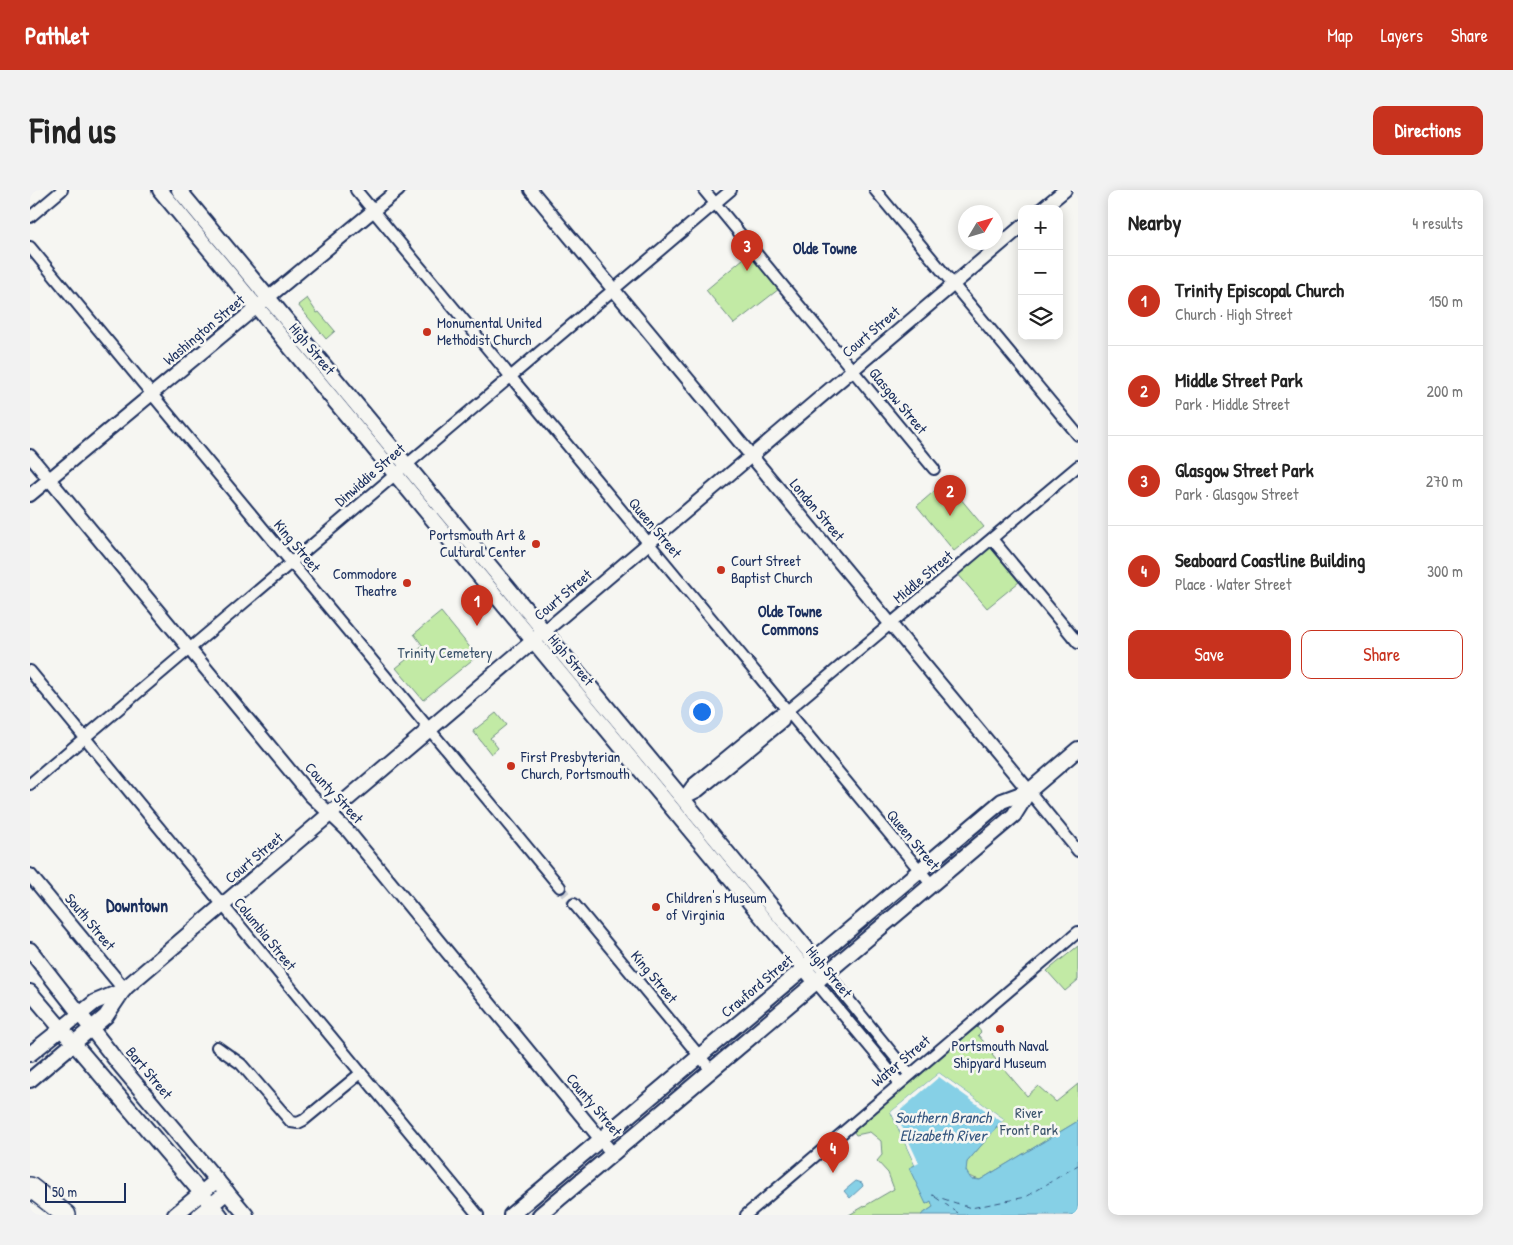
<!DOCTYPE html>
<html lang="en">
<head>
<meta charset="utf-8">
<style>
	:root { --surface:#fff; --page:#f2f2f2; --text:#222; --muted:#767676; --line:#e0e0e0; --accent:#c8321e }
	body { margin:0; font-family:"Patrick Hand",sans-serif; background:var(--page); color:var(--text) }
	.controls { position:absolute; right:15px; top:15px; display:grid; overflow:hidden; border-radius:10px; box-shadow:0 2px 12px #0003 }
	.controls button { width:45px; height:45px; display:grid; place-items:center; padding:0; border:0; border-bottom:1px solid var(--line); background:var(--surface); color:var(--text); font:25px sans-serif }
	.compass { position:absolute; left:928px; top:15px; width:45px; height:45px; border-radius:50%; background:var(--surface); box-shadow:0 2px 12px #0003; rotate:52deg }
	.scale { position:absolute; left:15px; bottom:12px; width:81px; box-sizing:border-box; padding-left:5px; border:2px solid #1b2f5e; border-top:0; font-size:14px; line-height:18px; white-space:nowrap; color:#1b2f5e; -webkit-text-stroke:4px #f6f6f2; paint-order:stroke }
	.you { position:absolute; left:671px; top:521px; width:18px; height:18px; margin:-12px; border:4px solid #fff; border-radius:50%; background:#1a73e8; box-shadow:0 0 0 8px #1a73e833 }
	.badge { display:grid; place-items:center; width:32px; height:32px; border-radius:50%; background:var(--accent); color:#fff; font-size:16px; font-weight:700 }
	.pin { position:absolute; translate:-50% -41px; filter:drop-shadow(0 1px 2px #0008) }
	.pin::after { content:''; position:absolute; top:26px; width:18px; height:15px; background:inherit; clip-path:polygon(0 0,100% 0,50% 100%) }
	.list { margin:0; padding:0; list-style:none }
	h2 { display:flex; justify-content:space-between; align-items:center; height:65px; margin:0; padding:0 20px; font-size:21px }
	h2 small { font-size:16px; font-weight:400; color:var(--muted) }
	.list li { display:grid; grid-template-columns:32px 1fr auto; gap:15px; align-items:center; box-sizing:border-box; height:90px; padding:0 20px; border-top:1px solid var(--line) }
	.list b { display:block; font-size:19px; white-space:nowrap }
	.list p { margin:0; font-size:16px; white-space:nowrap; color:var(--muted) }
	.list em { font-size:16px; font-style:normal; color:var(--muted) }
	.actions { display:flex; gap:10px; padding:15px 20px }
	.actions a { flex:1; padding:11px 0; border:1px solid var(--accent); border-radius:10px; text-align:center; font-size:18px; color:var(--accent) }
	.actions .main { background:var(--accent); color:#fff }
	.icon { flex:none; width:28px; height:28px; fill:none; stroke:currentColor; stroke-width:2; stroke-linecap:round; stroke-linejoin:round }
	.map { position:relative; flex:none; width:1048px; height:1025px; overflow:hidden; border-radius:10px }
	header { display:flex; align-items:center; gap:30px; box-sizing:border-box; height:70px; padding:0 25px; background:var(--accent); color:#fff }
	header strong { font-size:24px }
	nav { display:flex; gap:28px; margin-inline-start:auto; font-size:18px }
	.intro { display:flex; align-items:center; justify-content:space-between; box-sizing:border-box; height:120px; padding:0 30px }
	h1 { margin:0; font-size:35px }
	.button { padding:12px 22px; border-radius:10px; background:var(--accent); color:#fff; font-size:18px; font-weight:700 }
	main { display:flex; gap:30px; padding:0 30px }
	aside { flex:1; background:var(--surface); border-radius:10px; box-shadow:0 2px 12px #0003 }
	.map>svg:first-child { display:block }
	.green { fill:#c2eaa5; stroke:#6e8c82 }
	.water { fill:#86d0e6; stroke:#5b90b0 }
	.pier { fill:#f6f6f2 }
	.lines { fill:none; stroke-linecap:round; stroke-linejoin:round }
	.ferry { stroke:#365780; stroke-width:1; stroke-dasharray:6 5; stroke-linecap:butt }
	.minor-tunnel { stroke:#caced4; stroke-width:10; stroke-dasharray:10 5; stroke-linecap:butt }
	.minor-casing { stroke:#1b2f5e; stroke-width:14 }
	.tertiary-casing { stroke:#1b2f5e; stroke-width:16 }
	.secondary-casing { stroke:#1b2f5e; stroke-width:18 }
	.motorway-casing { stroke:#1b2f5e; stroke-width:22 }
	.minor { stroke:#f6f6f2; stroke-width:10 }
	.tertiary { stroke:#f6f6f2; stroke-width:12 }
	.secondary { stroke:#f6f6f2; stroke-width:14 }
	.motorway { stroke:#f6f6f2; stroke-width:19 }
	.poi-dot { fill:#c8321e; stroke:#f6f6f2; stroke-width:2 }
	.labels { text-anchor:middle; stroke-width:5; stroke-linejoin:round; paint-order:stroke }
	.poi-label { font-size:15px; fill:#1b2f5e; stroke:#f6f6f2; text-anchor:start }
	.street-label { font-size:15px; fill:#1b2f5e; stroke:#f6f6f2 }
	.park-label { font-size:15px; fill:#3c546c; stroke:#f6f6f2 }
	.neighbourhood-label { font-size:16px; font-weight:bold; fill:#1b2f5e; stroke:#f6f6f2 }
	.water-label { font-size:16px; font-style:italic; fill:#365780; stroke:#f6f6f2 }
	.quarter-label { font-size:18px; font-weight:bold; fill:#1b2f5e; stroke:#f6f6f2 }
</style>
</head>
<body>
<header>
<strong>Pathlet</strong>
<nav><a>Map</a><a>Layers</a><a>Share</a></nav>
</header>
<div class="intro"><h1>Find us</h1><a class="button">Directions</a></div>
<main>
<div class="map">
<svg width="1048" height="1025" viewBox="0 0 1048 1025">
	<rect width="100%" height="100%" fill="#f6f6f2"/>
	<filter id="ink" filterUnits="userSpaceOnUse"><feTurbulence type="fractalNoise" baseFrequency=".02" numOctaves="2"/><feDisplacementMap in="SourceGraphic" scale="10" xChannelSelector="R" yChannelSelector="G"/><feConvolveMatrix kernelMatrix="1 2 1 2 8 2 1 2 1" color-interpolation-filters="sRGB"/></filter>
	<g filter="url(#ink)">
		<g class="green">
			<path d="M720,63L749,99L704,134L676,100Z"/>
			<path d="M277,108L287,123L289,122L305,141L296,149L268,115Z"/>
			<path d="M916,291L954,337L924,361L887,316Z"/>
			<path d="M959,356L989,392L957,418L927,383Z"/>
			<path d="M411,422L447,466L393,510L366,478L393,456L384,444Z"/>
			<path d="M466,523L476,535L460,548L468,558L461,564L443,541Z"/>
			<path d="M1048,756V790L1035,801L1017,781Z"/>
			<path d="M947,837L951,842L948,845L959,858L963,855L967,860L962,865L997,906L1008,896L1026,912L1048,894V931L950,990L938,986L935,978L937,972L974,929L861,922L885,975L896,1014L901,1011L903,1017L891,1025H819L864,999L858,983L847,971L852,965L851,951L840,942L826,945L824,942L843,923Z"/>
		</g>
		<g class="water">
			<path d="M909,883L974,929L937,972L936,981L941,989L950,990L1048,931V1025H891L903,1017L901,1011L896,1014L879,978L885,975L861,922Z"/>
			<path d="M826,991L832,993L833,996L820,1008L814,1001Z"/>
		</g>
		<path class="pier" d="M909,883L974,929L972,932L909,887L866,924L889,973L885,975L861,922Z"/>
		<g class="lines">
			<g class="ferry">
				<path d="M902,1005L941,1018L996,1007L1048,975"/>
				<path d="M905,1007L931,1025"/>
			</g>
			<path class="minor-tunnel" d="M530,697L544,714"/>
			<defs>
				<g id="minor">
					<path d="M326,0L901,694"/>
					<path d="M674,0L904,279"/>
					<path d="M845,0L1048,245"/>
					<path d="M0,27L32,0"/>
					<path d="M0,57L530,697"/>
					<path d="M962,349L1048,453"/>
					<path d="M0,481L448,1025"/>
					<path d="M0,594L701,0"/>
					<path d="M999,601L1048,661"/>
					<path d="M655,608L669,601L753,532L757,521"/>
					<path d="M652,609L663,594L747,525L757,521L1048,276"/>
					<path d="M544,714L681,880"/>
					<path d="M796,782L879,884"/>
					<path d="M785,791L869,892"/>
					<path d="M187,857L211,874L261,932L268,933L274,930L331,883"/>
					<path d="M716,1025L1048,742"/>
				</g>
				<g id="tertiary">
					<path d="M501,0L999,601"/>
					<path d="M1012,19L1035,0"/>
					<path d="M0,266L280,605L318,641L582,963"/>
					<path d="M0,305L368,0"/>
					<path d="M514,442L992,36"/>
					<path d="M0,685L94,799"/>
				</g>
				<g id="secondary">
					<path d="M130,0L785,791"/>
					<path d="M149,0L796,782"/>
					<path d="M0,760L89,874L216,1025"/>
					<path d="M0,802L190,1025"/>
					<path d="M0,864L65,812L94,800"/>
					<path d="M0,890L76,826L94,799L509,446"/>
					<path d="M145,1025L187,990"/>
					<path d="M169,1025L197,1002"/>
					<path d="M481,1025L972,611L999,601"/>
					<path d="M510,1025L984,625L999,601L1048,559"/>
				</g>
				<path id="motorway" d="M0,997L36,1025"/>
			</defs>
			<use href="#minor" class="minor-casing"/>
			<use href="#tertiary" class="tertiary-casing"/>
			<use href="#secondary" class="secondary-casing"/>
			<use href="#motorway" class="motorway-casing"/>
			<use href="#minor" class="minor"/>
			<use href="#tertiary" class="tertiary"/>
			<use href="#secondary" class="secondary"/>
			<use href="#motorway" class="motorway"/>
		</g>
	</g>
	<g class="poi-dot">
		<circle cx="397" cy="142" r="5"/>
		<circle cx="506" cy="354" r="5"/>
		<circle cx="691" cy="380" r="5"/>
		<circle cx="377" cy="393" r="5"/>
		<circle cx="481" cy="576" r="5"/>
		<circle cx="626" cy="717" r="5"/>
		<circle cx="970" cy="839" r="5"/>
	</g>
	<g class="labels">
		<g class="poi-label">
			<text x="407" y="138">Monumental United<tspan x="407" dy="17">Methodist Church</tspan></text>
			<text x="496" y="350" text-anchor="end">Portsmouth Art &amp;<tspan x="496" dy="17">Cultural Center</tspan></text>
			<text x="701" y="376">Court Street<tspan x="701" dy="17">Baptist Church</tspan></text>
			<text x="367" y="389" text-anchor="end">Commodore<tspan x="367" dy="17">Theatre</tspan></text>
			<text x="491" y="572">First Presbyterian<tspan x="491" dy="17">Church, Portsmouth</tspan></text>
			<text x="636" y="713">Children's Museum<tspan x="636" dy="17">of Virginia</tspan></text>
			<text x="970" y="861" text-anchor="middle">Portsmouth Naval<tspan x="970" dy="17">Shipyard Museum</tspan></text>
		</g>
		<g class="street-label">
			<text transform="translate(174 140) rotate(-40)" y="5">Washington Street</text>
			<text transform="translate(841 142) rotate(-40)" y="5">Court Street</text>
			<text transform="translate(282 159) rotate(50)" y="5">High Street</text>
			<text transform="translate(868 211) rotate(50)" y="5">Glasgow Street</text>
			<text transform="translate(340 285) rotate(-41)" y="5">Dinwiddie Street</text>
			<text transform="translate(787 320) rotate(50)" y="5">London Street</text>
			<text transform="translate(625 338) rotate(50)" y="5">Queen Street</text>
			<text transform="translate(267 356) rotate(50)" y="5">King Street</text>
			<text transform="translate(893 387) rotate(-40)" y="5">Middle Street</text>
			<text transform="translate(533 405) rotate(-40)" y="5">Court Street</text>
			<text transform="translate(541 470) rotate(50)" y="5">High Street</text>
			<text transform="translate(304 603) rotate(47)" y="5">County Street</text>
			<text transform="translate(883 650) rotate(50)" y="5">Queen Street</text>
			<text transform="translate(224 668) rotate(-40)" y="5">Court Street</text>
			<text transform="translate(60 732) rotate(50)" y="5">South Street</text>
			<text transform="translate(235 744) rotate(51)" y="5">Columbia Street</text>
			<text transform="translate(799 782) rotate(50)" y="5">High Street</text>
			<text transform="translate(624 787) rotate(50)" y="5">King Street</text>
			<text transform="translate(727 796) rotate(-40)" y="5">Crawford Street</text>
			<text transform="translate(871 871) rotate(-40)" y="5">Water Street</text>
			<text transform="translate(119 883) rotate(50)" y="5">Bart Street</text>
			<text transform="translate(564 915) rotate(50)" y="5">County Street</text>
		</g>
		<g class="park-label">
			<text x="415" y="468">Trinity Cemetery</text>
			<text x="999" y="928">River<tspan x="999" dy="17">Front Park</tspan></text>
		</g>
		<g class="neighbourhood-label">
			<text x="795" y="64">Olde Towne</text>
			<text x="760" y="427">Olde Towne<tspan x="760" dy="18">Commons</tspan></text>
		</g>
		<g class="water-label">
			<text x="913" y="933">Southern Branch<tspan x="913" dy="18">Elizabeth River</tspan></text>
		</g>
		<g class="quarter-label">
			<text x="107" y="722">Downtown</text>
		</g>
	</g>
</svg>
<div class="controls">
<button>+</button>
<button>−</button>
<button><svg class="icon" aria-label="layers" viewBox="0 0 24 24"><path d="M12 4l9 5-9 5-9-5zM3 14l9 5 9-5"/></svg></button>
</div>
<svg class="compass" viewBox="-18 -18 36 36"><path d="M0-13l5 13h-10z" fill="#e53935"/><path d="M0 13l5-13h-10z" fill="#767676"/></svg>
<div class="scale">50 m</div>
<div class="you"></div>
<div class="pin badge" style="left:447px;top:436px">1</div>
<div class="pin badge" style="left:920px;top:326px">2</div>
<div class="pin badge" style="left:717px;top:81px">3</div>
<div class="pin badge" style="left:803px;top:983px">4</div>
</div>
<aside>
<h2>Nearby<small>4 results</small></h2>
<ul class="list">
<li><span class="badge">1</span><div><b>Trinity Episcopal Church</b><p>Church · High Street</p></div><em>150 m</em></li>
<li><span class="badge">2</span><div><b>Middle Street Park</b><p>Park · Middle Street</p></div><em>200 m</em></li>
<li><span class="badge">3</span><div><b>Glasgow Street Park</b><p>Park · Glasgow Street</p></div><em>270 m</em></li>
<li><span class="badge">4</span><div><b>Seaboard Coastline Building</b><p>Place · Water Street</p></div><em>300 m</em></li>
</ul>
<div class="actions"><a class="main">Save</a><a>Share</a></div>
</aside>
</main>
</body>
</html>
